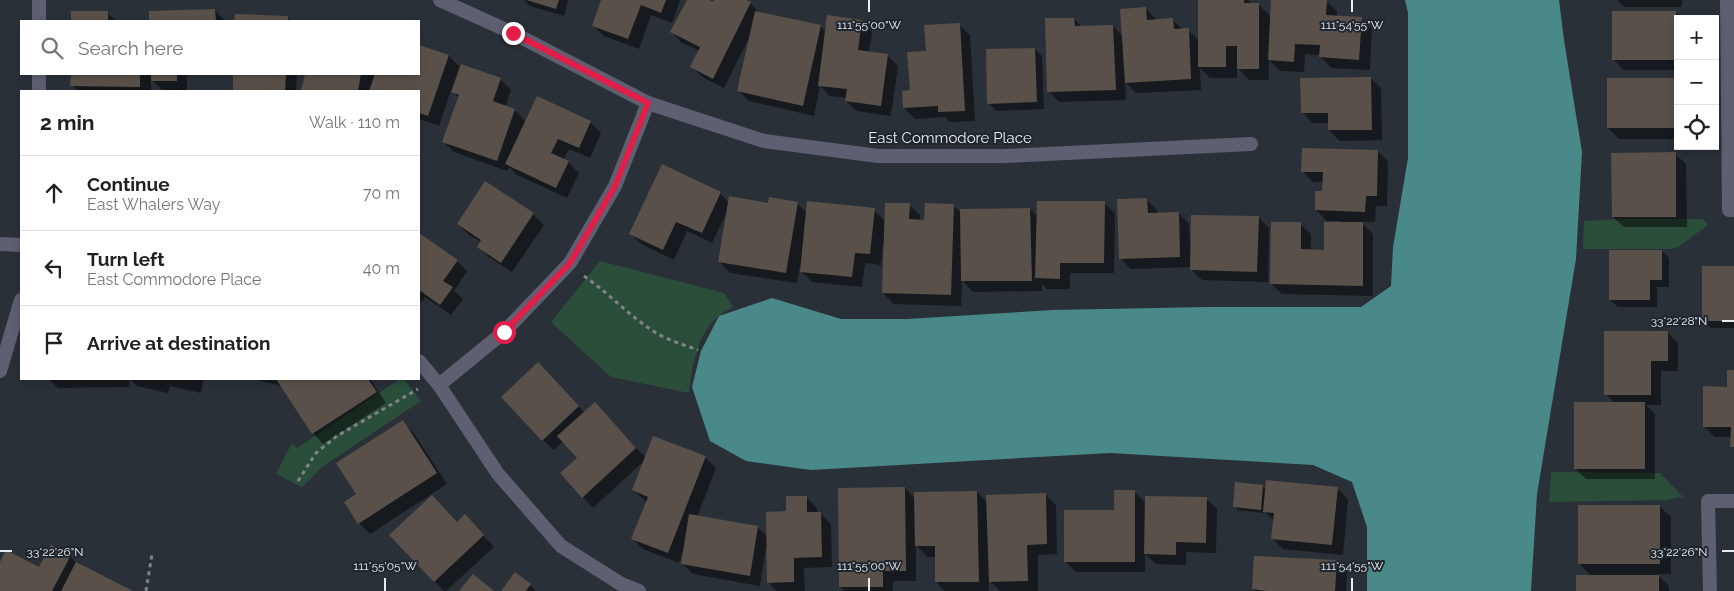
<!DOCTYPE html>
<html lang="en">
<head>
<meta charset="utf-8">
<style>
	:root { --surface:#fff; --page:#f6f6f6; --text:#202124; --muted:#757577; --line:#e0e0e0 }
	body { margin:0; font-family:Raleway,sans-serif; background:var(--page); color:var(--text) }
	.controls { position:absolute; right:15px; top:15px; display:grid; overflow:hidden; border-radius:0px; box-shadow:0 2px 8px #0003 }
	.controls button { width:45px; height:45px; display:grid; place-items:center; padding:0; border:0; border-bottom:1px solid var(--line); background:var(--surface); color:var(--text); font:25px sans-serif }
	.stop { position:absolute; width:15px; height:15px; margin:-11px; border:4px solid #e11d48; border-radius:50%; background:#fff }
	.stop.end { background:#e11d48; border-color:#fff; box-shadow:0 1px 5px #0008 }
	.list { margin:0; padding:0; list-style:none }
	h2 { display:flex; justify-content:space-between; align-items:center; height:65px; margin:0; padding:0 20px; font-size:21px }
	h2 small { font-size:16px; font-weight:400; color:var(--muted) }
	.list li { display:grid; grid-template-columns:32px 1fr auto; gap:15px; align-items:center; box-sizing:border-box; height:75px; padding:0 20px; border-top:1px solid var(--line) }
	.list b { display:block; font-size:19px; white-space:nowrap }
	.list p { margin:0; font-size:16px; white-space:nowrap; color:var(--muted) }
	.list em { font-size:16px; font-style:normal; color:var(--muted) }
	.icon { flex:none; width:28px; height:28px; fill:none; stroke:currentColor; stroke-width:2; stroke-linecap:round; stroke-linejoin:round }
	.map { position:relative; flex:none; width:1734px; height:591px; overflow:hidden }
	.search { position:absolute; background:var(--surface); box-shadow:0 2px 8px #0003; left:20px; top:20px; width:400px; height:55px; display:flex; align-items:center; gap:12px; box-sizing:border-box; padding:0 18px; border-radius:0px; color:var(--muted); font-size:19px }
	.panel { position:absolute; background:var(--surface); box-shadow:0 2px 8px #0003; left:20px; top:90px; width:400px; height:290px; border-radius:0px }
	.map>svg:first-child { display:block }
	.green { fill:#2b4e3b }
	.water { fill:#4a898a }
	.shadow { fill:#0007 }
	.building { fill:#595149 }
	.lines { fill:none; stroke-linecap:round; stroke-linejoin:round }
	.path { stroke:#7f848a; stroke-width:3; stroke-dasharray:4 4; stroke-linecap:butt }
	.minor { stroke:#5e5f71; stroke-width:14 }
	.tertiary { stroke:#5e5f71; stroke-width:14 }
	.route { stroke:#e11d48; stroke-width:6 }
	.ticks { fill:none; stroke:#e9edf2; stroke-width:2 }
	.labels { text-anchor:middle; stroke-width:4; stroke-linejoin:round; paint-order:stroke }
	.street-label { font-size:15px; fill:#e9edf2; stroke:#20262e }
	.ticks-label { font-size:12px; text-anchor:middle; fill:#e9edf2; stroke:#20262e; stroke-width:4; stroke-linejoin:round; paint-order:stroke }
</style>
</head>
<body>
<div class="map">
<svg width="1734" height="591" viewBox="0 0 1734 591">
	<rect width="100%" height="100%" fill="#2a3038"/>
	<g class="green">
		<path d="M1621,219H1703L1708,225L1678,247L1672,249H1583L1584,221Z"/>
		<path d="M600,261L724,293L733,307C728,310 723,312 719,316C697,333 692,367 689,393L611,377L551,322Z"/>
		<path d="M400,379H404L421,401L322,467L302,487L276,474L292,443L297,448Z"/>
		<path d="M1551,472L1660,473L1685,499L1679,497L1670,499L1668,500L1549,502Z"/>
	</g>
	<path class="water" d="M1405,0H1559L1564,40L1582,152L1576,259L1537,494L1531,591H1367V527L1352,482L1313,465L1110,453L811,470L746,461L710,441L692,387L701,351L719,316L772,298L841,319H907L1053,310L1208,307H1361L1391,286L1393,247L1408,158V13Z"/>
	<g class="shadow">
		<path d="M524,0H568L564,16L530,6Z"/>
		<path d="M603,0H680L672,23L651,15L639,49L604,36L593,25Z"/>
		<path d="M688,0H706L714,4L715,0H743L750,3L759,13L820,26L826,32L861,21L872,32L869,53L887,55L898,66L891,116L857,111L846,101L847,98L830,96L820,86L814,116L749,101L739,91L750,36L724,88L702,77L692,67L700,51L682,43L672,32Z"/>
		<path d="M1199,0H1248L1252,4H1258L1271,17L1272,0L1326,1L1337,11V17L1361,18L1372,29L1370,70L1331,68L1321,57V55L1305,54L1304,72L1280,71L1269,60V80H1249L1237,67V78H1210L1200,68L1201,90L1136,93L1125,82L1126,100L1059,102L1049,91L1074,19L1082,27L1113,26L1123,36L1146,8L1156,20L1172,19L1183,30H1188L1199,41Z"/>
		<path d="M1617,0H1682V7H1624Z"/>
		<path d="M215,10L225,21H151L150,12Z"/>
		<path d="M73,12L107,13L116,21H73Z"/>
		<path d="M1676,12L1682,19H1678V70H1624L1613,59Z"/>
		<path d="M236,16L287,17L291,21H236Z"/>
		<path d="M959,24L970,35L975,121L950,122L945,117L915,119L904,108L927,52Z"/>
		<path d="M419,46L449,56L459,66L457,74L500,79L511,90L505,107L515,110L526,122L538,98L590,122L601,133L590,158L569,149L563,160L568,162L579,173L567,198L517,175L509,167L507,171L454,152L444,142L459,98L451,90L439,126L419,119V91H303L306,74H374L373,77H375L376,74H419Z"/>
		<path d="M1035,49L1042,56L1044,109L996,111L989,103Z"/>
		<path d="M72,74H187V91H163L151,79V91H78L72,85Z"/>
		<path d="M234,74H297L296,91H234Z"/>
		<path d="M1370,78L1381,88L1382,140L1340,141L1329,130V123H1313L1302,112Z"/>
		<path d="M1676,79L1678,81V139H1619L1608,128Z"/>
		<path d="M1378,151L1388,162L1387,206H1376L1375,222H1361L1373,234V296L1282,294L1271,284L1300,224L1311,234V251H1325L1341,224V221H1327L1316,210L1323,193V182H1313L1302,171Z"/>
		<path d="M1675,154L1686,164L1687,227H1624L1613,217Z"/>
		<path d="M720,193L729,203H797L807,213L874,210L885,221L909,205L920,215V221H925L953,205L962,214L1030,209L1038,217L1104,203L1115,213L1114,273H1070V289H1047L1042,283V291L973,292L962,280L961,306L894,304L883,293L885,244H883L881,265L865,263L862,287L812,282L801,271L802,266L800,265L797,283L730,273L720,262L727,212L712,243L687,231L674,260L641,244L631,234Z"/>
		<path d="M1147,200L1157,210V214L1179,213L1189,224L1190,243L1258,217L1269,228L1268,282L1202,280L1192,270V267L1131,269L1120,258Z"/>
		<path d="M533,214L544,225L512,272L489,257L478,246L481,242L469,235L458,224Z"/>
		<path d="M419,234L457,261L467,271L454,291L463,299L451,315L425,297L422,302L419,300Z"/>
		<path d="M1662,251L1669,258V287H1657V307H1618L1610,300Z"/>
		<path d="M1734,268V328H1711L1704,321Z"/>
		<path d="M1667,332L1678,343V371H1661V405H1646L1655,414V479H1586L1575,469L1615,403L1606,394Z"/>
		<path d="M1734,371V449L1732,446V437H1715L1704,426L1728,388Z"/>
		<path d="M549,375L585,413L605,415L646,458L705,457L716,468L697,517L757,527L768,537L787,512L806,497L817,508V513H820L831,524L832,567L804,568L805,591H777L768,582V547H766L760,586L693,574L683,564V551L679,563L643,549L633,539L647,502L633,490L645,460L593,508L583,497L579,458L563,441L554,450L543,440Z"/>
		<path d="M49,379H129V387L58,388Z"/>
		<path d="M130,379H204L201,393L170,386L168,393L137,386Z"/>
		<path d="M253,379H370L386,403L323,444L313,433L282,386Z"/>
		<path d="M402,422L413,432L447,484L370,534L359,523L358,494Z"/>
		<path d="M1262,486L1266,490L1337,488L1348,499L1343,555L1283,549L1272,538L1274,521L1264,511V513L1238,510L1234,506Z"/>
		<path d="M905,488L915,499L977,492L988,503L1045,495L1056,505L1057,554L1038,555V591H1000L989,580V591H945L936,582V557H927L916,545V581H893V591H845L840,586Z"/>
		<path d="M1134,492L1147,504L1206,499L1217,509L1216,553L1186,552V565L1156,564L1145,554V572H1076L1065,561Z"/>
		<path d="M1660,507L1671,517V574H1657L1669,586V591H1577L1591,576L1579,563Z"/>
		<path d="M457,523L475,527L494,547L446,591H444L391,535Z"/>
		<path d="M70,556L77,564L131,591H0V565L40,569Z"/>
		<path d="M1337,562L1347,572L1346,591H1256L1253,589Z"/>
		<path d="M516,574L530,585L536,591H502Z"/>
	</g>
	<g class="building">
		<path d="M526,0H559L556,9Z"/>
		<path d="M601,0H666L661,13L641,5L628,39L592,26Z"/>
		<path d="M687,0H709L713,2L714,0H746L751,2L713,79L690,67L700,47L670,32Z"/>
		<path d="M1198,0H1244V3H1259V69H1237V46H1226V67H1198Z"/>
		<path d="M1271,0H1327L1326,15L1362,17L1359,60L1319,57L1320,45L1295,44L1294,62L1268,60Z"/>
		<path d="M1146,7L1147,20L1173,18L1174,29L1189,28L1191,79L1125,83L1120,9Z"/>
		<path d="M215,9L216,21H149V11Z"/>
		<rect x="71" y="11" width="37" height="10"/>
		<path d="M755,11L821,25L803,106L737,91Z"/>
		<rect x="1612" y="11" width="64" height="49"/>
		<path d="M235,14L288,16V21H234Z"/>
		<path d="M827,15L862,20L858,50L888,54L881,106L845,101L847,89L818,86Z"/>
		<path d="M1045,18H1074L1075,26L1113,25L1116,90L1047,92Z"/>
		<path d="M960,23L965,111L938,112V106L903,108L902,91L910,90L907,52L926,51L924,25Z"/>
		<path d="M419,45L449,55L428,116L419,113V91H369L375,74H419Z"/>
		<path d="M1035,48L1037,102L987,104L986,49Z"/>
		<path d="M461,64L501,78L493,101L515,109L497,161L442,142L459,95L451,92Z"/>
		<path d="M71,74H140V87L70,86Z"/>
		<rect x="151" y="74" width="26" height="7"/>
		<path d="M233,74H286L285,91H233Z"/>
		<path d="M305,74H361L358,91H301Z"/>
		<path d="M1371,77L1372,130H1328V113H1301L1300,78Z"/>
		<rect x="1607" y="78" width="69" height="50"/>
		<path d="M537,96L591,121L579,148L558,139L551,153L569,161L556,188L505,164Z"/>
		<path d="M1302,148L1378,150L1377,196H1366L1365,212L1315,210V191H1322L1323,172H1301Z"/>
		<path d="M1676,152V217H1612L1611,153Z"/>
		<path d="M662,164L721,192L702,233L676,222L663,250L629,234Z"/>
		<path d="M485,181L534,213L501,263L477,247L481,240L457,224Z"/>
		<path d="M729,196L768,203L769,197L798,202L786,273L718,262Z"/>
		<path d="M1147,198L1148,213L1179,212L1180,257L1119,259L1117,199Z"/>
		<path d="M807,201L875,208L870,254L855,253L852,277L800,272Z"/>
		<path d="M1037,201H1105L1104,263H1060V279L1035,278Z"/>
		<path d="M885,203H910L909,219L924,220L925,203L954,204L951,295L882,293Z"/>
		<path d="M1030,208L1032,281H961L960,209Z"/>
		<path d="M1191,215L1259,216L1257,272L1190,270Z"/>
		<path d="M1271,222H1301V249L1324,250V222H1363V286L1270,284Z"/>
		<path d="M419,233L458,260L443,281L453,287L440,305L419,290Z"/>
		<path d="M1609,250H1662V280H1650V300H1609Z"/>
		<rect x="1702" y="266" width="32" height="55"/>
		<path d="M1604,331H1668V361H1651V395H1604Z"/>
		<path d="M538,362L579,406L542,441L501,397Z"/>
		<path d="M1727,370H1734V447H1730L1731,427H1703V386L1727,387Z"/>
		<path d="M276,379H368L377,392L312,434Z"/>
		<path d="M595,402L636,448L582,498L560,473L577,458L557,436Z"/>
		<rect x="1574" y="402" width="71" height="67"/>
		<path d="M403,420L437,473L358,524L344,502L356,494L336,463Z"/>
		<path d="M653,436L706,456L668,553L631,539L648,497L632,490Z"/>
		<path d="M1266,480L1338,487L1332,545L1271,539L1274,513L1263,512Z"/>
		<path d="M1235,482L1263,485L1261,510L1233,507Z"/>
		<path d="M905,487L906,571H883V587H839L838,488Z"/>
		<path d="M1114,490H1135V562H1064V510H1114Z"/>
		<path d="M977,491L979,582H935V546H915L914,492Z"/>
		<path d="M1046,493L1047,544L1027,545L1028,581L989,582L986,495Z"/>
		<path d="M432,495L457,522L465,514L484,535L434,582L389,535Z"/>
		<path d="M786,496H807V512H821L822,557L794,558V582L767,583L766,512L786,511Z"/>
		<path d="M1145,496L1207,497L1206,543L1176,542V555L1144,554Z"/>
		<rect x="1578" y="505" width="82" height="59"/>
		<path d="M689,514L758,526L750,576L681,564Z"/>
		<path d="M51,545L71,555L52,591H0V562L6,550L39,567Z"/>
		<path d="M1254,556L1337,560L1335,591H1266L1252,589Z"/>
		<path d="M76,562L133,591H61Z"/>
		<path d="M515,572L531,584L526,591H501Z"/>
		<path d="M473,574L494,591H459Z"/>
		<rect x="1576" y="575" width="83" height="16"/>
	</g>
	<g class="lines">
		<g class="path">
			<path d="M584,276C610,294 631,318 658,334C670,341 685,345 698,350"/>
			<path d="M298,481L316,453L337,436L418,389"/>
			<path d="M146,591L152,554"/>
		</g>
		<g class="minor">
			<path d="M440,0L513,33L648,103L764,141L878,156H1006L1251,144"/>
			<path d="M1727,0L1729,210H1734"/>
			<path d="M0,244L21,245"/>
			<path d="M419,361L439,385L498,474L561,546L621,584L639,591"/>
			<path d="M439,385L504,332L570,263L615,186L648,103"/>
			<path d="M1710,591L1708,501H1734"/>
		</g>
		<g class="tertiary">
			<path d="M39,0V21"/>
			<path d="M39,91V74"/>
			<path d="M0,371L21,300"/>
		</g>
	</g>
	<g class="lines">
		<path class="route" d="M504,332L570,263L615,186L648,103L513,33"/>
	</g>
	<path class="ticks" d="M869,0V12M1352,0V12M1722,321H1734M0,551H12M1722,551H1734M385,578V591M869,578V591M1352,578V591"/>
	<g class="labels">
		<g class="street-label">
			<text x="950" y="143">East Commodore Place</text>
		</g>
	</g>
	<g class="ticks-label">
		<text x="869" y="29">111°55'00"W</text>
		<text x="1352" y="29">111°54'55"W</text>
		<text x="1679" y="325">33°22'28"N</text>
		<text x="55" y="556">33°22'26"N</text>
		<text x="1679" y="556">33°22'26"N</text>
		<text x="385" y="570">111°55'05"W</text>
		<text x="869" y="570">111°55'00"W</text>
		<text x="1352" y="570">111°54'55"W</text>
	</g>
</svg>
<div class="controls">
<button>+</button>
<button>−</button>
<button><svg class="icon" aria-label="locate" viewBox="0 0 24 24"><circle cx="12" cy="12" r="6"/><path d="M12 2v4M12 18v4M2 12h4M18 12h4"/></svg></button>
</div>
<div class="stop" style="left:504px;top:332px"></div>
<div class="stop end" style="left:513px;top:33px"></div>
<div class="search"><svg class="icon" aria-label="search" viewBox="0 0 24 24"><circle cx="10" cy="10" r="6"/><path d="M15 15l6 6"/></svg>Search here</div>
<section class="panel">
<h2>2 min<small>Walk · 110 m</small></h2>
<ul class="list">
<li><svg class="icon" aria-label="ahead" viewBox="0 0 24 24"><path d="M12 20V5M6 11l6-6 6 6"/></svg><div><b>Continue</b><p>East Whalers Way</p></div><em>70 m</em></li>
<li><svg class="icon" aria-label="left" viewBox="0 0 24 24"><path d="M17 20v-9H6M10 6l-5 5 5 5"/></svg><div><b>Turn left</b><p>East Commodore Place</p></div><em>40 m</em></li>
<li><svg class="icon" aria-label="arrive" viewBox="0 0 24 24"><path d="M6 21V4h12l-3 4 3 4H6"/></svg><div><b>Arrive at destination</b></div></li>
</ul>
</section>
</div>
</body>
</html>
